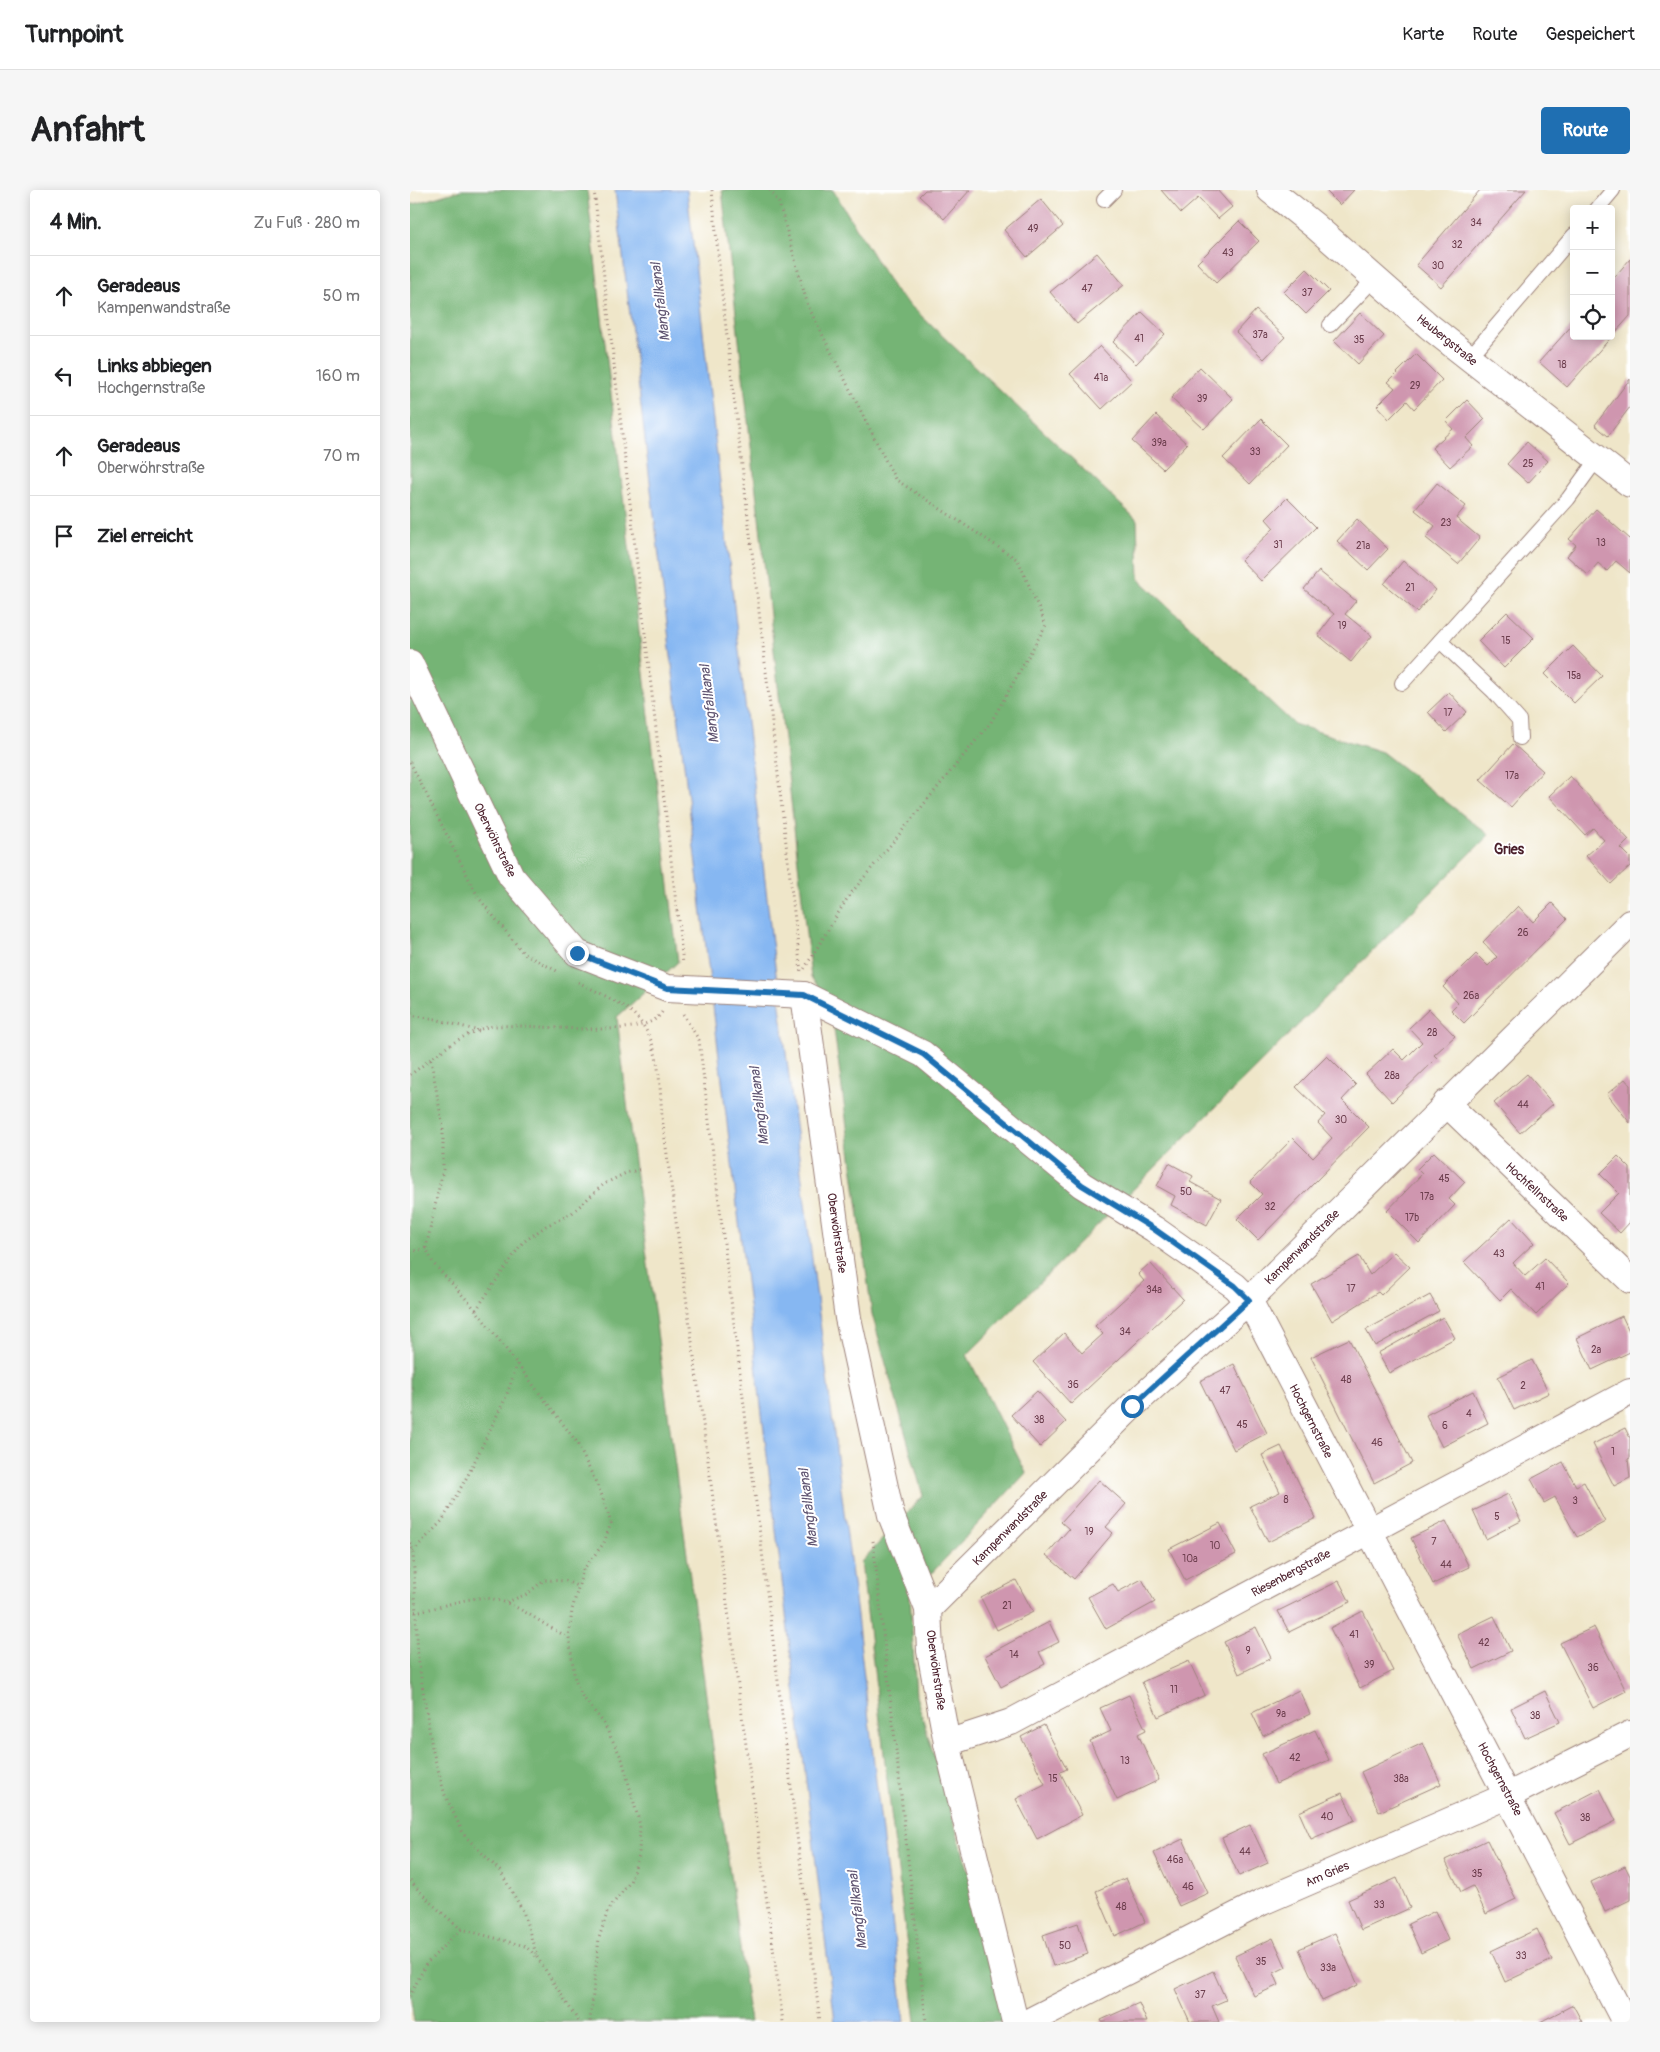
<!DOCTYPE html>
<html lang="de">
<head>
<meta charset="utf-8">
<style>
	:root { --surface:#fff; --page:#f6f6f6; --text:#202124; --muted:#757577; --line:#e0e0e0; --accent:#1f6fb2 }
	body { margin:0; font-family:Pangolin,sans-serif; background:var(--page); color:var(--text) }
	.controls { position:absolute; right:15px; top:15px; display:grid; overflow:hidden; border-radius:5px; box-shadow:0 2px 12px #0003 }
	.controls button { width:45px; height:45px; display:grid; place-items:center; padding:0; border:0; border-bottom:1px solid var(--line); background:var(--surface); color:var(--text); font:25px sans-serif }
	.stop { position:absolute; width:15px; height:15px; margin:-11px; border:4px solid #1f6fb2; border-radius:50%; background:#fff }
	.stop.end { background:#1f6fb2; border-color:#fff; box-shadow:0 1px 5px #0008 }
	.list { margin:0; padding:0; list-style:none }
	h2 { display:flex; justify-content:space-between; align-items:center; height:65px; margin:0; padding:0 20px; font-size:21px }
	h2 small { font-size:16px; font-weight:400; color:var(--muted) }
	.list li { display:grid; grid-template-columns:32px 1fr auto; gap:15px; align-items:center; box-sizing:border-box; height:80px; padding:0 20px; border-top:1px solid var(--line) }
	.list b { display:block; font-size:19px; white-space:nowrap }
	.list p { margin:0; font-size:16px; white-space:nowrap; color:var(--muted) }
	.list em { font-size:16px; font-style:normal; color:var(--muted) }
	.icon { flex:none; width:28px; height:28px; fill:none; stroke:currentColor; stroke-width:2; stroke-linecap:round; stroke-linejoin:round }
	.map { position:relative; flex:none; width:1220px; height:1832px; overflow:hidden; border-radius:5px }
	header { display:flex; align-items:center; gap:30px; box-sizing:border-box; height:70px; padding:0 25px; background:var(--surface); border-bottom:1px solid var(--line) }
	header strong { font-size:24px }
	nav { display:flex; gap:28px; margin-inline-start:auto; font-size:18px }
	.intro { display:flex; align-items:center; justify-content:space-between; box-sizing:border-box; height:120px; padding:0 30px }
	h1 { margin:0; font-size:35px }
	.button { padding:12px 22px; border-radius:5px; background:var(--accent); color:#fff; font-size:18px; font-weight:700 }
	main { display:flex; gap:30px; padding:0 30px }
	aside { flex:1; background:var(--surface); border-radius:5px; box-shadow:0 2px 12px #0003 }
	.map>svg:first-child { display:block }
	.forest { fill:#75b475; stroke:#606a50 }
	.water { fill:#86b7f2; stroke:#686b8e }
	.building { fill:#cf96af }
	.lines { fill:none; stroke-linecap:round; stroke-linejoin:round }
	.lane-casing { stroke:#9c827a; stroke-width:16 }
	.street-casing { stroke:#9c827a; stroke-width:28 }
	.path { stroke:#9c827a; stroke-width:3; stroke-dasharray:1 4; stroke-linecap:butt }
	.lane { stroke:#fff; stroke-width:14 }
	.street { stroke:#fff; stroke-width:26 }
	.route { stroke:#1f6fb2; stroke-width:6 }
	.labels { text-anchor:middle; stroke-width:4; stroke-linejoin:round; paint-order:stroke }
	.number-label { font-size:10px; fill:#6b3d4c }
	.street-label { font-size:12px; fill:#4a1f2b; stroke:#fff }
	.water-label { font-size:14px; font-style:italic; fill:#5f5471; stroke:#fff }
	.neighbourhood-label { font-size:14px; font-weight:bold; fill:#4a1f2b; stroke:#fff }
</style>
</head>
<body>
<header>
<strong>Turnpoint</strong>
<nav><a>Karte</a><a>Route</a><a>Gespeichert</a></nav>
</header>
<div class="intro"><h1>Anfahrt</h1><a class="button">Route</a></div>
<main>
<aside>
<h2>4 Min.<small>Zu Fuß · 280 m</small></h2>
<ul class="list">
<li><svg class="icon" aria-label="ahead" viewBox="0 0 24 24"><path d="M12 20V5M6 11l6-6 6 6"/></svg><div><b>Geradeaus</b><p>Kampenwandstraße</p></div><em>50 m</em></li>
<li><svg class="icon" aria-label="left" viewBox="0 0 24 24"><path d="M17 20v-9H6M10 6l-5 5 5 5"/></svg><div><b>Links abbiegen</b><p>Hochgernstraße</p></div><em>160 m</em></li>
<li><svg class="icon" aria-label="ahead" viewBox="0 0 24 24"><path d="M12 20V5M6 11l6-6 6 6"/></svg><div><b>Geradeaus</b><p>Oberwöhrstraße</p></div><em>70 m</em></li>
<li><svg class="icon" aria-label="arrive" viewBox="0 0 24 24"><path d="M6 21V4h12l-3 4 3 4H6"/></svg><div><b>Ziel erreicht</b></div></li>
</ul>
</aside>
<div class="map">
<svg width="1220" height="1832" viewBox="0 0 1220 1832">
	<rect width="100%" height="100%" fill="#fff"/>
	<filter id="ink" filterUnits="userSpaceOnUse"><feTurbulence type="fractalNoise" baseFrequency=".02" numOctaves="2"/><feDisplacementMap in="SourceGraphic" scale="10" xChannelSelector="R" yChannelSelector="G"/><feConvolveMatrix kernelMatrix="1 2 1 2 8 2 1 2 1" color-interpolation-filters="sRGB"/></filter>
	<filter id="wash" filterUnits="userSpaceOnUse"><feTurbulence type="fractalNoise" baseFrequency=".0096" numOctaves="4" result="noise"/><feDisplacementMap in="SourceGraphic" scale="20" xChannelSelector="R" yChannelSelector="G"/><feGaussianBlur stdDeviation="1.12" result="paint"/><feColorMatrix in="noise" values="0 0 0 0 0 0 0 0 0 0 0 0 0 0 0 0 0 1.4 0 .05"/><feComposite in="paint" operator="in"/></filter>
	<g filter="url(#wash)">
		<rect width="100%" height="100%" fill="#efe6c9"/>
		<g class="forest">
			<path d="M51,0H177L268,772L207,827L222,956L340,1832H4L0,1804V15Z"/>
			<path d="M312,0H423L485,101L727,330L729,389L884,534L972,562L1079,645L557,1165L616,1283L500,1406L506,1506L604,1832H506L451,1372L513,1306L462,1124L420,809L401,788Z"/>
		</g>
		<path class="water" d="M205,0H277L361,744L445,1409L494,1832H425Z"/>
		<g id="blocks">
			<g class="building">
				<path d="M515,0H560L534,29L509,6Z"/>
				<path d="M751,0H807L822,17L808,29L788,8L771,23Z"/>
				<path d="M915,0H944L930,15Z"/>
				<path d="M1070,0H1116L1031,97L1006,75Z"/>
				<path d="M631,9L653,36L617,67L594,40Z"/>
				<path d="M829,31L849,51L806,93L787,73Z"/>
				<path d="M687,63L714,95L667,134L640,102Z"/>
				<path d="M1220,69V126L1157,197L1129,172L1164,133V146H1201V91Z"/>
				<path d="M897,79L919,101L896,124L874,102Z"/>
				<path d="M846,120L875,147L854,169L826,142Z"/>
				<path d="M732,122L755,144L726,174L703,152Z"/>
				<path d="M950,123L974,146L948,174L924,151Z"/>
				<path d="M690,156L722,191L692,219L660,184Z"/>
				<path d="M1006,164L1032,190L1004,219L997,211L979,229L967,216L985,198L978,192Z"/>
				<path d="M790,177L823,209L794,239L761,208Z"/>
				<path d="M1220,189V217L1198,246L1185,235Z"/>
				<path d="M1057,210L1075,229L1056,248L1063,256L1040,277L1022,258L1043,239L1036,231Z"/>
				<path d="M746,225L777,254L753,279L722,251Z"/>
				<path d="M851,229L877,255L840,294L813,268Z"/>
				<path d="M1117,252L1138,271L1118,293L1097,274Z"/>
				<path d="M1027,293L1056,316L1046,328L1070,348L1048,374L1016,348L1025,336L1005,320Z"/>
				<path d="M877,308L906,337L851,391L831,370L864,338L856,329Z"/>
				<path d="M1186,319L1220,349V383L1206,371L1197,381L1188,373L1178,385L1157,366L1166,355L1159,349Z"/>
				<path d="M947,329L978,359L958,380L927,351Z"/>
				<path d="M993,371L1026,400L1007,422L974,394Z"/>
				<path d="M909,381L946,411L935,424L962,446L941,472L908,445L924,424L894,399Z"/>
				<path d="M1097,422L1124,448L1094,478L1068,451Z"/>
				<path d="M1163,456L1192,486L1164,513L1135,484Z"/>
				<path d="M1039,502L1057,522L1036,542L1018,522Z"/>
				<path d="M1103,554L1133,581L1101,617L1070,590Z"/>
				<path d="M1160,586L1219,650L1211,658L1220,667V676L1201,694L1176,666L1194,650L1183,638L1175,645L1139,606Z"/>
				<path d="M1142,713L1157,729L1054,833L1041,820L1048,813L1033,797L1066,764L1078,776L1087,767L1073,752L1108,716L1123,732Z"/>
				<path d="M1019,819L1045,846L1024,865L1027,868L982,912L956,884L983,859L994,870L1012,852L999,838Z"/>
				<path d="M917,866L946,895L932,910L959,937L848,1050L827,1029L852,1004L840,992L883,948L903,968L922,948L908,933L915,925L886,897Z"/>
				<path d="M1117,884L1143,914L1110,943L1084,913Z"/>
				<path d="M1215,889L1220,895V933L1197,904Z"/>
				<path d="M1024,962L1055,992L1039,1009L1045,1015L1009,1053L977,1021L1012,984L1007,979Z"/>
				<path d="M1208,966L1220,978V1032L1210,1043L1189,1023L1209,1003L1190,984Z"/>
				<path d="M759,973L783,986L780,992L811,1009L797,1035L761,1015L765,1006L747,996Z"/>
				<path d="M1101,1028L1124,1053L1103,1073L1115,1086L1135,1068L1159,1093L1126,1125L1101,1099L1090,1110L1054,1072Z"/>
				<path d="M984,1062L1000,1077L971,1105L968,1102L922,1131L901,1094L949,1066L960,1085Z"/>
				<path d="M740,1073L773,1109L661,1214L623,1172L654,1143L672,1163L693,1144L685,1136L734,1091L728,1084Z"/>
				<path d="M1020,1105L1029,1121L965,1156L956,1140Z"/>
				<path d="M1212,1126L1220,1143V1162L1182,1180L1167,1148Z"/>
				<path d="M1033,1127L1045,1148L979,1183L968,1163Z"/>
				<path d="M939,1149L1002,1273L964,1293L901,1167Z"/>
				<path d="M1122,1170L1139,1203L1104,1220L1088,1187Z"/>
				<path d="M824,1174L857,1243L824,1260L790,1191Z"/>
				<path d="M627,1201L656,1232L630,1257L601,1225Z"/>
				<path d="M1063,1201L1078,1233L1032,1257L1016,1225Z"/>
				<path d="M1215,1238L1220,1248V1268L1218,1269L1220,1288L1204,1296L1183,1254Z"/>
				<path d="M871,1256L906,1328L858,1352L840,1316L870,1302L852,1265Z"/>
				<path d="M1153,1272L1166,1296L1174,1292L1195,1332L1167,1347L1145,1307L1134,1313L1121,1289Z"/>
				<path d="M689,1290L716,1314L696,1337L703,1343L664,1389L636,1365L659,1339L651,1332Z"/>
				<path d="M1098,1304L1111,1331L1076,1349L1063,1321Z"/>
				<path d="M1036,1331L1059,1377L1023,1394L1001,1348Z"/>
				<path d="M810,1333L826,1364L775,1390L759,1359Z"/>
				<path d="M732,1389L745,1412L696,1439L678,1407L703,1394L708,1402Z"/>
				<path d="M606,1390L623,1422L587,1440L571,1408Z"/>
				<path d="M929,1391L940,1412L879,1442L868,1421Z"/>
				<path d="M953,1421L983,1481L950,1498L920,1438Z"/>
				<path d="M1084,1426L1101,1461L1064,1479L1047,1444Z"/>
				<path d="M639,1432L649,1452L629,1462L635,1474L591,1497L575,1466Z"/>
				<path d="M846,1437L861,1468L829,1484L814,1452Z"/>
				<path d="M1184,1437L1216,1501L1183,1518L1150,1453Z"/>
				<path d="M779,1471L795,1505L748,1527L732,1492Z"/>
				<path d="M889,1500L900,1524L853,1546L842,1523Z"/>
				<path d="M1135,1501L1150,1532L1115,1548L1101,1518Z"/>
				<path d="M719,1505L736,1540L728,1544L749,1590L707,1610L680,1551L701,1541L690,1518Z"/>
				<path d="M634,1535L657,1579L650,1582L672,1625L627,1649L606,1609L635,1594L611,1547Z"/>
				<path d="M905,1540L919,1570L866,1594L852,1564Z"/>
				<path d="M1013,1553L1031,1594L969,1622L951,1582Z"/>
				<path d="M1190,1599L1206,1631L1160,1654L1144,1623Z"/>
				<path d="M932,1603L945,1630L901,1649L889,1622Z"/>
				<path d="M840,1635L858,1673L829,1686L812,1648Z"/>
				<path d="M773,1649L798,1703L769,1716L744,1663Z"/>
				<path d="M1077,1650L1106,1709L1076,1724L1063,1696L1051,1702L1035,1670Z"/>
				<path d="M1215,1676L1220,1686V1710L1195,1722L1181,1692Z"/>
				<path d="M716,1688L735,1732L705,1746L686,1701Z"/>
				<path d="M987,1688L1000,1718L951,1740L938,1710Z"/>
				<path d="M1025,1721L1038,1750L1011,1763L998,1734Z"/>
				<path d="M668,1733L678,1764L643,1776L633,1745Z"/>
				<path d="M1127,1739L1142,1770L1095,1792L1081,1761Z"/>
				<path d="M925,1743L948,1795L912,1811L889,1759Z"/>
				<path d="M863,1748L876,1777L864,1783L869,1795L844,1806L825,1766Z"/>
				<path d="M803,1781L816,1810L802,1816L809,1832H780L765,1799Z"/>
				<path d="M729,1813L737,1832H692L691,1830Z"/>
				<path d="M1163,1815L1172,1832H1130Z"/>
			</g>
		</g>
	</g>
	<g filter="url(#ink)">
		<use href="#blocks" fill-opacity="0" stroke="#9c827a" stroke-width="1"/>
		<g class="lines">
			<defs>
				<g id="lane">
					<path d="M694,10L704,0"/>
					<path d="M1187,19L1203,0"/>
					<path d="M920,135L965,88"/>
					<path d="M1059,168L1164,45"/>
					<path d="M1030,451L1084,502L1109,530L1110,548"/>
					<path d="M992,493L1158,309L1187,269"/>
				</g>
				<g id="street">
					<path d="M860,0L905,36L1020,137L1220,294"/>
					<path d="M0,473L101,686L167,763L257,798L394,805L513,864L672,995L744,1039L825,1096L839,1110L1215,1832"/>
					<path d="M394,805L438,1128L481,1325L518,1419L520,1461L537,1553L605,1832"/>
					<path d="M1036,913L1220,1090"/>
					<path d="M518,1419L722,1216L839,1110L1220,733"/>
					<path d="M537,1553L601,1532L1220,1202"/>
					<path d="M618,1832L852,1712L1099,1605L1220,1544"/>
				</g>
			</defs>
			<use href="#lane" class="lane-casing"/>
			<use href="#street" class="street-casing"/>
			<g class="path">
				<path d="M184,0L273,774"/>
				<path d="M302,0L311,95L391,782"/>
				<path d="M360,0L369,13L398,116L485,289L608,370L636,435L581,532L438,707L393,781"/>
				<path d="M0,572L68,707L114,764L149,782"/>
				<path d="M168,792C183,800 199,807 213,816C251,840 249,887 252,927L373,1832"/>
				<path d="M273,824L289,850L410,1832"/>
				<path d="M0,825L25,829L69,841"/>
				<path d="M21,870L33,938V979L16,1058L23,1073L66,1120L166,1251L191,1303L201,1333L194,1353L173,1380L162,1420L159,1447L165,1490L172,1506L193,1532L212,1569L230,1635L229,1665L220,1692L198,1720L189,1748L180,1832"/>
				<path d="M0,885C23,868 49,844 78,837C112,830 235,854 252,822"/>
				<path d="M0,1062L16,1058"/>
				<path d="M66,1120L112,1053L136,1036L162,1023L194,994L216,983L232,979"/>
				<path d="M463,1351L516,1832"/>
				<path d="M0,1353L3,1361L8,1468L22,1558L35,1605L54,1645L90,1681L113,1721L127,1767L169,1832"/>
				<path d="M3,1361L32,1331L58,1285L96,1207L108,1172"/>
				<path d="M97,1412L117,1404L134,1390L156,1391L167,1396"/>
				<path d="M0,1422C23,1421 51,1408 72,1408C104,1408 130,1435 159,1447"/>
				<path d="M0,1691L22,1714L51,1739L16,1774L0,1806"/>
				<path d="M51,1739L115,1756L127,1767"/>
			</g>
			<use href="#lane" class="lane"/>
			<use href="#street" class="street"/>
		</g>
	</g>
	<g class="lines" filter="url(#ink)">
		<path class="route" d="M167,763L257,798L394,805L513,864L672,995L744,1039L825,1096L839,1110L722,1216"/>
	</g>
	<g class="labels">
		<g class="number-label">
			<text x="1066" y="36">34</text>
			<text x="623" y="42">49</text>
			<text x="1047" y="58">32</text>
			<text x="818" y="66">43</text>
			<text x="1028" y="79">30</text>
			<text x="677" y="102">47</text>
			<text x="897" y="106">37</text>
			<text x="850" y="148">37a</text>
			<text x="729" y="152">41</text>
			<text x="949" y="153">35</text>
			<text x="1152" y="178">18</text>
			<text x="691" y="191">41a</text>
			<text x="1005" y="199">29</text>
			<text x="792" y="212">39</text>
			<text x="749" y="256">39a</text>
			<text x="845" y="265">33</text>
			<text x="1118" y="277">25</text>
			<text x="1036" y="336">23</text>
			<text x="1191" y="356">13</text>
			<text x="868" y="358">31</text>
			<text x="953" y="359">21a</text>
			<text x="1000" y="401">21</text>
			<text x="932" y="439">19</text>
			<text x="1096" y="454">15</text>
			<text x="1164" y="489">15a</text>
			<text x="1038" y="526">17</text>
			<text x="1102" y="589">17a</text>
			<text x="1113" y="746">26</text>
			<text x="1061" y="809">26a</text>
			<text x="1022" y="846">28</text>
			<text x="982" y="889">28a</text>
			<text x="1113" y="918">44</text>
			<text x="931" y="933">30</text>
			<text x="1034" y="992">45</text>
			<text x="776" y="1005">50</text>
			<text x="1017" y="1010">17a</text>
			<text x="860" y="1020">32</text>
			<text x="1002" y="1031">17b</text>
			<text x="1089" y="1067">43</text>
			<text x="1130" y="1100">41</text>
			<text x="941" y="1102">17</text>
			<text x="744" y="1103">34a</text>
			<text x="715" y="1145">34</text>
			<text x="1186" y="1163">2a</text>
			<text x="936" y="1193">48</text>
			<text x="663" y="1198">36</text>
			<text x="1113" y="1199">2</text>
			<text x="815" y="1204">47</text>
			<text x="1059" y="1227">4</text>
			<text x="629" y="1233">38</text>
			<text x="832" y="1238">45</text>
			<text x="1035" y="1239">6</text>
			<text x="967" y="1256">46</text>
			<text x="1203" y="1265">1</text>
			<text x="876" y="1313">8</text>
			<text x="1165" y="1314">3</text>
			<text x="1087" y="1330">5</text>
			<text x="679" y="1345">19</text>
			<text x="1024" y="1355">7</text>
			<text x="805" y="1359">10</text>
			<text x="780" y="1372">10a</text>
			<text x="1036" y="1378">44</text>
			<text x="597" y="1419">21</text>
			<text x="944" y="1448">41</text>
			<text x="1074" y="1456">42</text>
			<text x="838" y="1464">9</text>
			<text x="604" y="1468">14</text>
			<text x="959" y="1478">39</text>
			<text x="1183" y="1481">36</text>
			<text x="764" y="1503">11</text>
			<text x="871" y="1527">9a</text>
			<text x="1125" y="1529">38</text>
			<text x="885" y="1571">42</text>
			<text x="715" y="1574">13</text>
			<text x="643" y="1592">15</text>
			<text x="991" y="1592">38a</text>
			<text x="917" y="1630">40</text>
			<text x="1175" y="1631">38</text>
			<text x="835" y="1665">44</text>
			<text x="765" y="1673">46a</text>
			<text x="1067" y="1687">35</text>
			<text x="778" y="1700">46</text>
			<text x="969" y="1718">33</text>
			<text x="711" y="1720">48</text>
			<text x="655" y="1759">50</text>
			<text x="1111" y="1769">33</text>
			<text x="851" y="1775">35</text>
			<text x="918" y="1781">33a</text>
			<text x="790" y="1808">37</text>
		</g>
		<g class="street-label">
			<text transform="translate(1037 150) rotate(39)" y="4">Heubergstraße</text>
			<text transform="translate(85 650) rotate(64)" y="4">Oberwöhrstraße</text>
			<text transform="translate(1127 1002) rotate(43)" y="4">Hochfellnstraße</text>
			<text transform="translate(427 1043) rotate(82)" y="4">Oberwöhrstraße</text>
			<text transform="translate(892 1057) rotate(-45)" y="4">Kampenwandstraße</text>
			<text transform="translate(901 1231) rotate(63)" y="4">Hochgernstraße</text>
			<text transform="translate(600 1338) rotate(-45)" y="4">Kampenwandstraße</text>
			<text transform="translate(881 1383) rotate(-28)" y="4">Riesenbergstraße</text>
			<text transform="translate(526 1480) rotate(82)" y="4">Oberwöhrstraße</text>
			<text transform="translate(1090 1589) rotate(62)" y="4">Hochgernstraße</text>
			<text transform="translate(917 1684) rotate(-24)" y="4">Am Gries</text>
		</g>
		<g class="water-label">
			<text transform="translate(250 112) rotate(-97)" y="5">Mangfallkanal</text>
			<text transform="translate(299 514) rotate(-97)" y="5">Mangfallkanal</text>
			<text transform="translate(349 916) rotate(-97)" y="5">Mangfallkanal</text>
			<text transform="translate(398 1318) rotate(-97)" y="5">Mangfallkanal</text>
			<text transform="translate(447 1720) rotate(-97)" y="5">Mangfallkanal</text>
		</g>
		<g class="neighbourhood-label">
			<text x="1099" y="664">Gries</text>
		</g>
	</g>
</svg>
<div class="controls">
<button>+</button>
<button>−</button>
<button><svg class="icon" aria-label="locate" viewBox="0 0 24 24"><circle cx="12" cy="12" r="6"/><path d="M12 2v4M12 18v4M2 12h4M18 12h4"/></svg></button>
</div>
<div class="stop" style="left:722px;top:1216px"></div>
<div class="stop end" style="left:167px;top:763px"></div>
</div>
</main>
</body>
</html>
